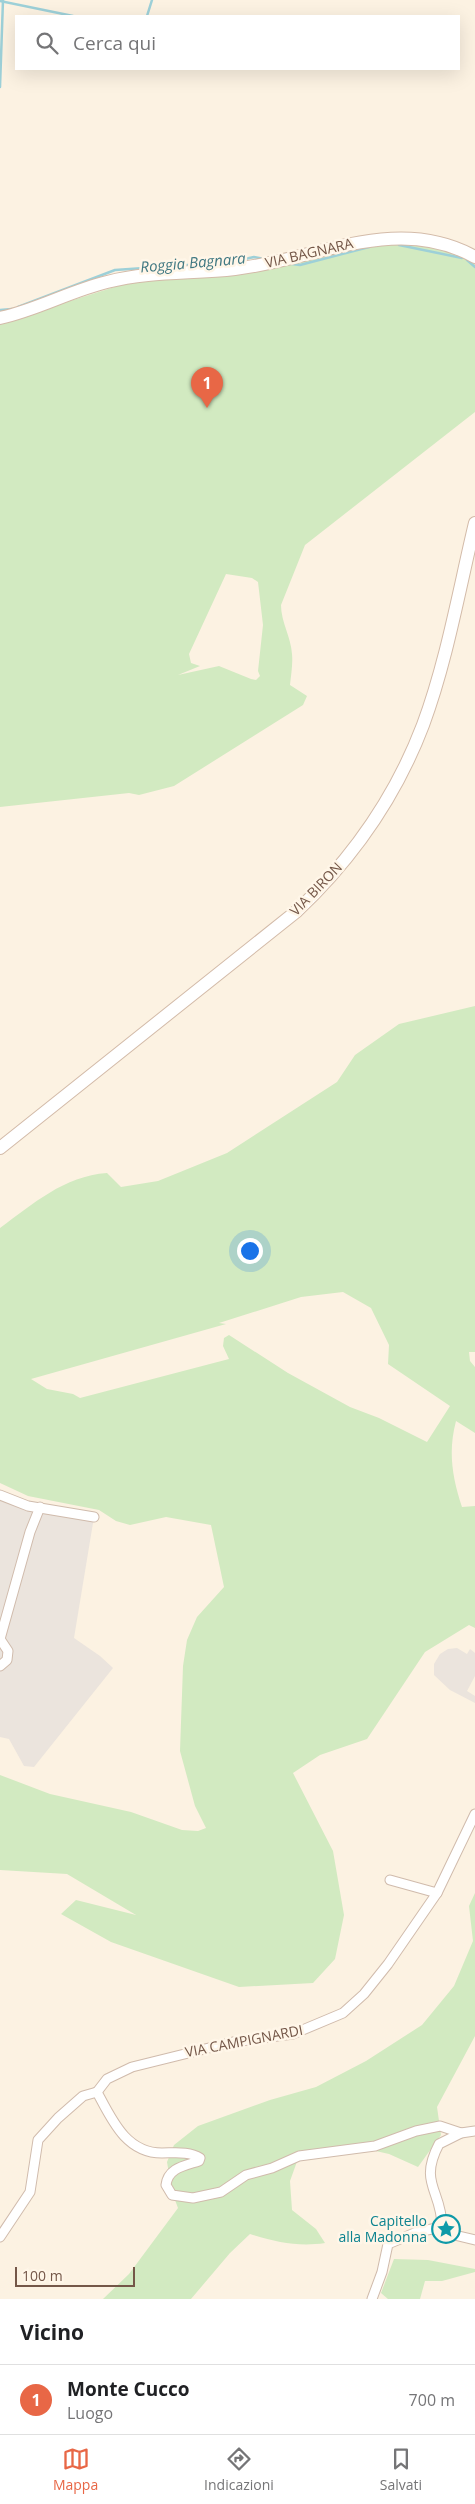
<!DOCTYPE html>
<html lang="it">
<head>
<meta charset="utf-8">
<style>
	:root { --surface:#fff; --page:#f6f6f6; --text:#202124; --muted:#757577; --line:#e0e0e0; --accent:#e86746 }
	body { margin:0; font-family:"Open Sans",sans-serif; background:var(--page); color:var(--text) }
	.scale { position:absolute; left:15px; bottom:12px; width:120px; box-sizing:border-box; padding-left:5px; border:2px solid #745748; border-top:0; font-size:14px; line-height:18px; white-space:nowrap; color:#745748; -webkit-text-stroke:4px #fff6e8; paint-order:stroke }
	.you { position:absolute; left:249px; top:1250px; width:18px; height:18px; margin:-12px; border:4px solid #fff; border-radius:50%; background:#1a73e8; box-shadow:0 0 0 8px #1a73e833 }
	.badge { display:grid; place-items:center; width:32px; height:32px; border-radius:50%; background:var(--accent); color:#fff; font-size:16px; font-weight:700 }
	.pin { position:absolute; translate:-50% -41px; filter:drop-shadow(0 1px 2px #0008) }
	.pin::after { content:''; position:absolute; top:26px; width:18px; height:15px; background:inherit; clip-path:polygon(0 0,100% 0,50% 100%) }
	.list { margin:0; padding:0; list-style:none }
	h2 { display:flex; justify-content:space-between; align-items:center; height:65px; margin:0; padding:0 20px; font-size:21px }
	h2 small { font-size:16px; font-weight:400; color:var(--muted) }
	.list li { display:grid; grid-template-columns:32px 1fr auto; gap:15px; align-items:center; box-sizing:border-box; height:70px; padding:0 20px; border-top:1px solid var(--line) }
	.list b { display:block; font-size:19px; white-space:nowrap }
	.list p { margin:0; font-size:16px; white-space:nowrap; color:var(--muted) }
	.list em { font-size:16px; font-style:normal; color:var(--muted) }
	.icon { flex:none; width:28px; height:28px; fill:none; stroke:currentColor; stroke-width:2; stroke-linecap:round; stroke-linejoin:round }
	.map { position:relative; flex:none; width:475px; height:2299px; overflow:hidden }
	.search { position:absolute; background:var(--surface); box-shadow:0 5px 20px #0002; left:15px; right:15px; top:15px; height:55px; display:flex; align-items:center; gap:12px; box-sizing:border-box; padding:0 18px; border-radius:0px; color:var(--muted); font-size:19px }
	.sheet { height:135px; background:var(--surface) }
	nav { display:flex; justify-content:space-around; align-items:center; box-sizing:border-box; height:70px; border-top:1px solid var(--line); background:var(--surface); font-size:14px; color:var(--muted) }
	nav a { display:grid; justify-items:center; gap:2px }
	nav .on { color:var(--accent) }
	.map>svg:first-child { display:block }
	.industrial { fill:#ebe4dd }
	.green { fill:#d2eac1; fill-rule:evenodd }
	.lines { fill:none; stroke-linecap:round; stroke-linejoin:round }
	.stream { stroke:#9dd0d8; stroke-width:2.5 }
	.street-casing { stroke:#d0bbac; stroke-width:11 }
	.secondary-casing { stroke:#d3bba9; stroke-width:14 }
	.street { stroke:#fff; stroke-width:9 }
	.secondary { stroke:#fff; stroke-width:12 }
	.labels { text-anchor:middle; stroke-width:5; stroke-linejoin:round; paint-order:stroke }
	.street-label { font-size:14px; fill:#745748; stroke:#fff6e8 }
	.culture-label { font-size:14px; fill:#0d838f; stroke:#fff6e8; text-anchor:end }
	.water-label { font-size:15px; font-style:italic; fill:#3f7781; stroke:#fff6e8 }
</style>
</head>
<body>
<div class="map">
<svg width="475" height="2299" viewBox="0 0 475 2299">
	<rect width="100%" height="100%" fill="#fcf2e2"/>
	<g class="industrial">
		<path d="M0,1495L94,1517L74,1638L100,1656L113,1668L34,1767L24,1766L9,1739L0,1737Z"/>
		<path d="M457,1648L467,1654L470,1649L475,1653V1676L467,1691L475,1696V1703L450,1690L434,1675V1664L440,1654L448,1649Z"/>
	</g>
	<g class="green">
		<path d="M383,243C416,244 446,247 475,264V412L305,545L281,605C281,622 291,637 292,654C293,664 291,675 290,685L307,696L303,705L174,786L139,795L129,793L0,807V323L140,279ZM226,574L252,578L258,582L263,625L258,671L260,676L256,680L251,679L219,666L178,675L200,666L191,663L189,654Z"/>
		<path d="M475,1006V1352H469L470,1361L475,1367V1433L456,1421C448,1451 452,1477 462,1507L475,1506V1628L469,1625L425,1652L367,1739L320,1755L293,1773L333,1851L344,1915L335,1959L313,1983L239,1987L111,1942L61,1914L76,1900L136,1915L67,1874L0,1870V1775L50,1794L131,1812L182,1830L198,1831L206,1828L195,1806L180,1751L183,1666L187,1640L197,1617L224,1587L211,1525L166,1517L130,1525L116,1521L99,1510L28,1496L0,1483V1228C33,1204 64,1176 107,1173L121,1187L158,1181L227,1153L337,1082L355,1055L399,1024ZM343,1292L371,1308L389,1345L388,1364L450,1406L427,1442L379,1418L350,1407L288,1373L229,1335L224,1338L223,1346L229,1359L80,1398L73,1394L47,1389L31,1379L226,1324L219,1323L301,1297Z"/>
		<path d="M475,1893V2036L437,2107L441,2135L418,2167L389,2154L358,2147L299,2156L290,2181L292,2210L316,2229L325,2243C298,2247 276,2242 250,2234L230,2253L191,2299H103L129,2274L178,2208L172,2192L167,2162L174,2145L198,2126L270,2100L316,2087L366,2061L422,2025L454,1986L473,1941L469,1906Z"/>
		<path d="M394,2259L428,2260L475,2269V2272L442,2281H425L420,2299H388L381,2293Z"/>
	</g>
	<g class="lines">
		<g class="stream">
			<path d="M0,1L73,16"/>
			<path d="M147,16L152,0"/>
			<path d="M0,87L3,0"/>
			<path d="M399,245L462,258"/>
			<path d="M467,260L475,267"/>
			<path d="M292,264L300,265L369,247"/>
			<path d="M18,307L115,270L231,262L254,257L264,259"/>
			<path d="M0,310L12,309"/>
		</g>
		<defs>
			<g id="street">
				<path d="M0,1495L28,1506L94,1517"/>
				<path d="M0,1639L30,1532L40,1507"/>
				<path d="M0,1639L8,1651L7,1660L0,1666"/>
				<path d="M390,1880L437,1893"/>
				<path d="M97,2092L107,2079L132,2067L233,2042L293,2034L343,2013L364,1994L388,1964L437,1893L475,1814"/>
				<path d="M97,2092C112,2120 126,2153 162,2153C175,2153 189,2151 200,2158L199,2161C184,2166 168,2168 166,2185L172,2195L193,2198L221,2192L246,2175L272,2168L299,2156L375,2146L416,2131L440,2126L461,2133"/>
				<path d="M442,2227C442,2190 418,2184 439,2144L461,2133L475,2131"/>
				<path d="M442,2227L446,2233L475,2240"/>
				<path d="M0,2237L30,2192L38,2140L58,2118L83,2096L97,2092"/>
				<path d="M372,2299L382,2272L388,2244L417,2232L442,2227"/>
			</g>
			<g id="secondary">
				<path d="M0,318C37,310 70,291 107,282C150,271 192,274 235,269C315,260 397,213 475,257"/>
				<path d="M0,1148L297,911C352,859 396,796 423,725C447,660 459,590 475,523"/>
			</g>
		</defs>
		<use href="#street" class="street-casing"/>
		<use href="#secondary" class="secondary-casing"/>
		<use href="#street" class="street"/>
		<use href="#secondary" class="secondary"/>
	</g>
	<defs>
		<symbol id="sight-ring" viewBox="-11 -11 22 22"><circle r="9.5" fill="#fff6e8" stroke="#0f9aa8" stroke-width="1.5"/><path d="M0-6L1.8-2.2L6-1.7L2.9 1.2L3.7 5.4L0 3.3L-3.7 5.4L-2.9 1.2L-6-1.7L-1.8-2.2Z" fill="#0f9aa8"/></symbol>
	</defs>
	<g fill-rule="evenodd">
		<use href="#sight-ring" x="430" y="2213" width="32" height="32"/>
	</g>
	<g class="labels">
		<g class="street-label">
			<text transform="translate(309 253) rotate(-13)" y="5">VIA BAGNARA</text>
			<text transform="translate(316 889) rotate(-46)" y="5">VIA BIRON</text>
			<text transform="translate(244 2041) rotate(-11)" y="5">VIA CAMPIGNARDI</text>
		</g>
		<g class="culture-label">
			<text x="427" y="2226">Capitello<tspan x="427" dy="16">alla Madonna</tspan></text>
		</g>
		<g class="water-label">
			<text transform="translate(193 263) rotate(-5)" y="5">Roggia Bagnara</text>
		</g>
	</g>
</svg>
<div class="scale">100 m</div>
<div class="you"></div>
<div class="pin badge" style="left:207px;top:408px">1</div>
<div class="search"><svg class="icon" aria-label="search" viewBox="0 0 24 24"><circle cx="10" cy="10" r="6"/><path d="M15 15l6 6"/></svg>Cerca qui</div>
</div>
<section class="sheet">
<h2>Vicino<small></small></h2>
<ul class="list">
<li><span class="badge">1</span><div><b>Monte Cucco</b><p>Luogo</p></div><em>700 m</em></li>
</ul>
</section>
<nav>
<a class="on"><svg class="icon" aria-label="map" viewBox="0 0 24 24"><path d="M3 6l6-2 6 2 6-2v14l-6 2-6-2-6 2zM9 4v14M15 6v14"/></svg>Mappa</a>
<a><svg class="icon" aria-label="directions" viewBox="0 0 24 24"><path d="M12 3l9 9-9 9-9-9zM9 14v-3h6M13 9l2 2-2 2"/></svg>Indicazioni</a>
<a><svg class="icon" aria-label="saved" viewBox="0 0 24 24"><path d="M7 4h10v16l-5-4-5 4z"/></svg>Salvati</a>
</nav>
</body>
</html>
